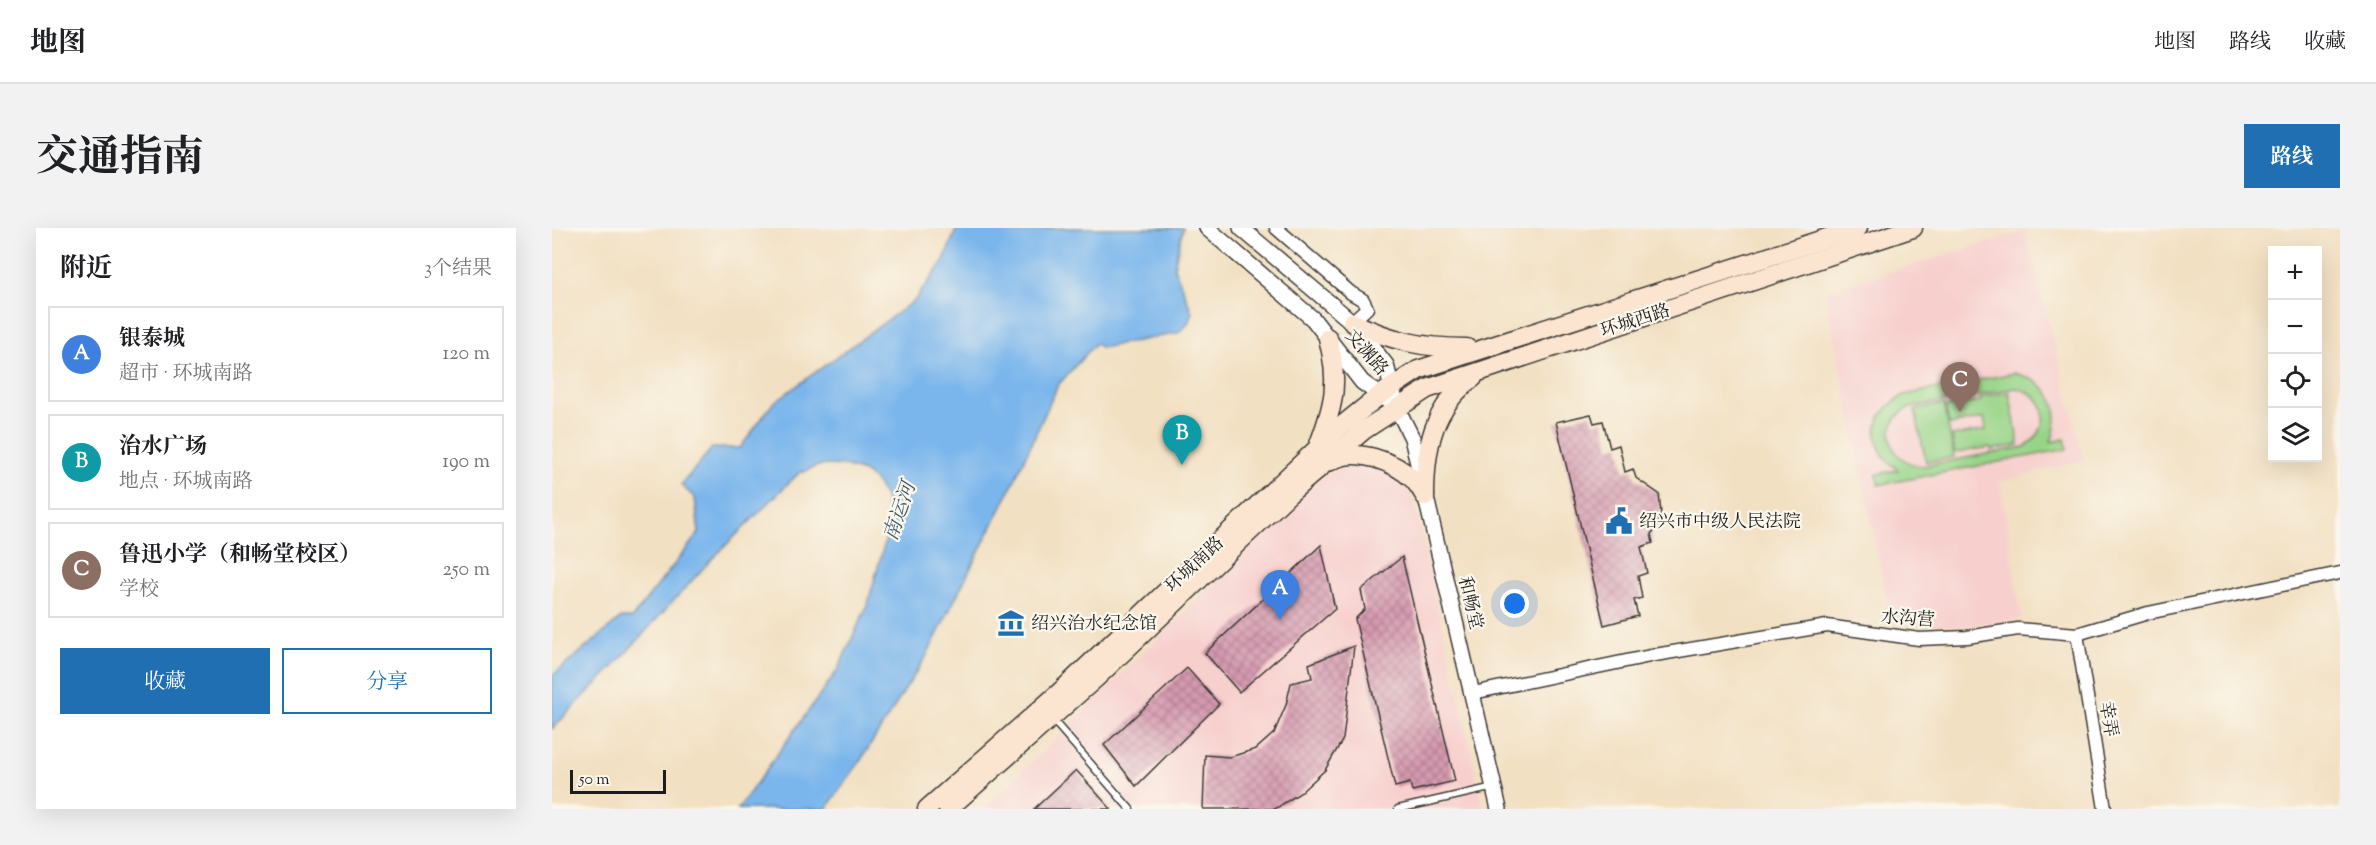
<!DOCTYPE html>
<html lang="zh">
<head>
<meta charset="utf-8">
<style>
	:root { --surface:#fff; --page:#f2f2f2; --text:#202124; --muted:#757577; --line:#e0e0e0; --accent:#1f6fb2 }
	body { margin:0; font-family:"Sorts Mill Goudy","Noto Serif SC",serif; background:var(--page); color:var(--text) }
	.controls { position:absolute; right:18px; top:18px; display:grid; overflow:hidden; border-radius:0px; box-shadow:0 6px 24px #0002 }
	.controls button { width:54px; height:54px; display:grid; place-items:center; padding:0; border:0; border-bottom:2px solid var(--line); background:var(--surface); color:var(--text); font:30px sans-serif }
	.scale { position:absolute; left:18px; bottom:15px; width:96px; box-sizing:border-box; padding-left:6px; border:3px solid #1c1c1c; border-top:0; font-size:16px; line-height:21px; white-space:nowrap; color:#1c1c1c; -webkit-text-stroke:4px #fbf7ec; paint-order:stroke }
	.you { position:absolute; left:963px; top:376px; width:21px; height:21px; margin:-15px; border:4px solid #fff; border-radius:50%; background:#1a73e8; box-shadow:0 0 0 9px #1a73e833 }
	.badge { display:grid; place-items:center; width:39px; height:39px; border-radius:50%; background:var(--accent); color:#fff; font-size:20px; font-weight:700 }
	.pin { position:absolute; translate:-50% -50px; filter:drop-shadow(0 2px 3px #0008) }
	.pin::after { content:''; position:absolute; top:32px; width:21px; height:18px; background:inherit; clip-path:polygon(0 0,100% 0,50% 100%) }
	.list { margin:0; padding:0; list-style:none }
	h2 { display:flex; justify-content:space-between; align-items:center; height:78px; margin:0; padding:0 24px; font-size:26px }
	h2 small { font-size:20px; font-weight:400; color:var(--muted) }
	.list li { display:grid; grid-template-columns:39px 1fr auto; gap:18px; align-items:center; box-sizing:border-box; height:96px; margin:0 12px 12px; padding:0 12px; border:2px solid var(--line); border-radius:0px }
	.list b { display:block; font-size:22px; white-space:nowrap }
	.list p { margin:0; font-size:20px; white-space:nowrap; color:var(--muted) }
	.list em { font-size:20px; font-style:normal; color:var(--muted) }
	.actions { display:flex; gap:12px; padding:18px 24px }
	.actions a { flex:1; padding:14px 0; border:2px solid var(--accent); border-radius:0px; text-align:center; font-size:21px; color:var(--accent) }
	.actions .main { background:var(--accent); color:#fff }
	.icon { flex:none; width:33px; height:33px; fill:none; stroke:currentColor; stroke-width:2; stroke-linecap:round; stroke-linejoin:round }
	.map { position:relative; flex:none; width:1788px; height:581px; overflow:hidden; border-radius:0px }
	header { display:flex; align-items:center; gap:36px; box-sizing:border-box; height:84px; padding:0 30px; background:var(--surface); border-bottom:2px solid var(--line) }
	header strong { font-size:28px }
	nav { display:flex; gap:33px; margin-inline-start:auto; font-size:21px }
	.intro { display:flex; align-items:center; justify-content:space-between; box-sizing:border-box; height:144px; padding:0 36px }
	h1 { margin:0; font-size:42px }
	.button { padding:15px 27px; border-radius:0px; background:var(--accent); color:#fff; font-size:21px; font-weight:700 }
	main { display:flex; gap:36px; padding:0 36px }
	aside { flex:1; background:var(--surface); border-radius:0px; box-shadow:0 6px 24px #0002 }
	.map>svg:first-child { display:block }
	.built { fill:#f7d0ce }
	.green { fill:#98d488; stroke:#5a7852; stroke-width:1.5; fill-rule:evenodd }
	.water { fill:#7ab6ec; stroke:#4b6984; stroke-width:1.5 }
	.building { fill:url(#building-cross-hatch) }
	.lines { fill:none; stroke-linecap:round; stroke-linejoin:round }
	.service-casing { stroke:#3c3935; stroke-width:9 }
	.minor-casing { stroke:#3c3935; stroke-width:15 }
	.tertiary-casing { stroke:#3c3935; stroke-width:18 }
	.secondary-casing { stroke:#3c3935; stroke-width:21 }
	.service { stroke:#fff; stroke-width:6 }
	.minor { stroke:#fff; stroke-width:12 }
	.tertiary { stroke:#fff; stroke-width:15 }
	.secondary { stroke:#fce5d0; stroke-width:18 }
	.labels { text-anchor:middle; stroke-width:4.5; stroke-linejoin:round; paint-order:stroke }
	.street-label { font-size:18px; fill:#1c1c1c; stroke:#fbf7ec }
	.poi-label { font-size:18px; fill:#1c1c1c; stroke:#fbf7ec; text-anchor:start }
	.water-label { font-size:20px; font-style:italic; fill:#425a6f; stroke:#fbf7ec }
</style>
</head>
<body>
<header>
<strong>地图</strong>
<nav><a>地图</a><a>路线</a><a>收藏</a></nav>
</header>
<div class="intro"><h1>交通指南</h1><a class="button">路线</a></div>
<main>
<aside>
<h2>附近<small>3个结果</small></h2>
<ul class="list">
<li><span class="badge" style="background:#3f7fe0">A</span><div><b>银泰城</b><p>超市 · 环城南路</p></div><em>120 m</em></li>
<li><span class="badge" style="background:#0f9aa8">B</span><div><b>治水广场</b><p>地点 · 环城南路</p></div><em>190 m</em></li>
<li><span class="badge" style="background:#8d6e63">C</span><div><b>鲁迅小学（和畅堂校区）</b><p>学校</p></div><em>250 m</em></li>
</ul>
<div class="actions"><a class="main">收藏</a><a>分享</a></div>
</aside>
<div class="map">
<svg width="1788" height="581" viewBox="0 0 1788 581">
	<defs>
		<pattern id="building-cross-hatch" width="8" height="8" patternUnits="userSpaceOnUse" patternTransform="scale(1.5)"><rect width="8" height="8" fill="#d69ab0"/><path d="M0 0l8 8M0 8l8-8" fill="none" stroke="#ad7d8e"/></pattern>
	</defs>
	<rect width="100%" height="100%" fill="#fbf7ec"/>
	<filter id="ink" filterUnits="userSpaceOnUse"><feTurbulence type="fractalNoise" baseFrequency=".0167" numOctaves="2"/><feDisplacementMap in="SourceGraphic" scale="12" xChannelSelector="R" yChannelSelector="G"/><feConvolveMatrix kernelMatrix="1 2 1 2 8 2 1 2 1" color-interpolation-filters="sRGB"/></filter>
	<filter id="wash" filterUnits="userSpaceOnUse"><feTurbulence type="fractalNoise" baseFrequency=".008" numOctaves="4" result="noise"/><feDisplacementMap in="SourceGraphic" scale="24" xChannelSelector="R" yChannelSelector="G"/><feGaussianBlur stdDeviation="1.35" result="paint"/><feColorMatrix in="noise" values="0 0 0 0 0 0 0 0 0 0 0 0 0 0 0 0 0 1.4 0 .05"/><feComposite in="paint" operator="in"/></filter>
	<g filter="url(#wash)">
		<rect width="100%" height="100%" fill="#f2e0c2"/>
		<g class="built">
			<path d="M1473,3L1532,232L1448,254L1470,391L1404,400L1339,393L1273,64Z"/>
			<path d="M796,233L824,237L845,247L862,272L932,581H432L767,252Z"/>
		</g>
		<g class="green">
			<path d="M1462,145C1498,154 1512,178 1499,214L1513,211L1515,221L1326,257L1325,246L1346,242C1314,217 1318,187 1352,167ZM1463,160C1497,166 1501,200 1473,219L1371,238C1337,236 1326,197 1356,180Z"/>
			<path d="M1457,164L1467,217L1439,222L1438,219L1403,225L1400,208L1434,202L1432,190L1397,197L1394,179L1429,173L1428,169Z"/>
			<path d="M1392,176L1402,229L1374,234L1363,182Z"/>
		</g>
		<path class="water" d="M405,0H631L622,39L640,84L636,96L626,105L549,120L544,115L506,157L461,256L375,427L307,535L274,581H186L285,443L315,378L338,296L333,269L323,253L312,244L292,238L278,237L264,238L252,244H248L157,334L62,438L0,501V448L69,390H80L147,305L143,270L129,257L160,220H188L221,175L363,72L391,34Z"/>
		<g id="blocks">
			<g class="building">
				<path d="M1039,186L1042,195L1051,193L1058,220L1067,217L1073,244L1081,241L1084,250L1107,266L1109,286L1104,300L1099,306L1101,315L1089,319L1095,345L1086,348L1090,370L1082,372L1086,388L1052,397L1004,194Z"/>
				<path d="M769,317L783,381L687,464L653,425Z"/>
				<path d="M850,329L903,553L860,563L858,555L843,559L803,391L813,381L809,362Z"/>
				<path d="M802,418L791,511L773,542L748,565L723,581H651L653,527L678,529L704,521L722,505L734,477L739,455L760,450L757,436Z"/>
				<path d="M635,440L667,476L584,558L552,517Z"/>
				<path d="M524,542L559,581H482Z"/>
			</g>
		</g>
	</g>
	<g filter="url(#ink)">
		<use href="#blocks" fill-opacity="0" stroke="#3c3935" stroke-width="1.5"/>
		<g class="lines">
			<defs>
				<g id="service">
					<path d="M500,491L578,581"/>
					<path d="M846,581L942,559"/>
				</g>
				<g id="minor">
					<path d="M724,0L799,65L811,72L815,80L800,94"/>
					<path d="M1525,406L1553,581"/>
					<path d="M921,465L1103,427L1275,398L1367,411L1415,409L1466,401L1525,406L1596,385L1788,345"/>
				</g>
				<g id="tertiary">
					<path d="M655,0L761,91L810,154L836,173"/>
					<path d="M689,0L800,94L810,106L834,137L845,180L860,210L947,581"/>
				</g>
				<g id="secondary">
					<path d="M800,94C839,113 871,120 915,120"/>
					<path d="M767,216C783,174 787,153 776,110"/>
					<path d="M779,233C804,218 843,234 862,252C866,257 870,263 873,268"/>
					<path d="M873,268C873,221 880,179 921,150"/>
					<path d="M375,581L508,464L787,200L828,167L866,142L1306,0"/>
					<path d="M396,581L544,450L737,266L812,202L875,161L1361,0"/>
				</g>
			</defs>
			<use href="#service" class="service-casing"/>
			<use href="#minor" class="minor-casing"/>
			<use href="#tertiary" class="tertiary-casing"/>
			<use href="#secondary" class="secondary-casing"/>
			<use href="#service" class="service"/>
			<use href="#minor" class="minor"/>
			<use href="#tertiary" class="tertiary"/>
			<use href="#secondary" class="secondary"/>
		</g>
	</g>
	<defs>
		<symbol id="civic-bare" viewBox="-9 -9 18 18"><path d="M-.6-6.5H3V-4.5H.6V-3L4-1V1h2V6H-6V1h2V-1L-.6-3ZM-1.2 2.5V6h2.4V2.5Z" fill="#1f6fb2" stroke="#fbf7ec" stroke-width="2.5" paint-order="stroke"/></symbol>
		<symbol id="museum-bare" viewBox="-9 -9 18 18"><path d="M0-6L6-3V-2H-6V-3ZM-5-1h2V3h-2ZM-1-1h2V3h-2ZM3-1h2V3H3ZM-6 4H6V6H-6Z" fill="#1f6fb2" stroke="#fbf7ec" stroke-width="2.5" paint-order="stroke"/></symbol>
	</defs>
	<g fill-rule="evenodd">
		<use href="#civic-bare" x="1048" y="274" width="38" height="38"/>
		<use href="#museum-bare" x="440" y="376" width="38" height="38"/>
	</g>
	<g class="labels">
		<g class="street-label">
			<text transform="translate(1083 92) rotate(-18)" y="6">环城西路</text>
			<text transform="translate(815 124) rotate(49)" y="6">文渊路</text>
			<text transform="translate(642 336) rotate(-43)" y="6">环城南路</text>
			<text transform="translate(919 375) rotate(77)" y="6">和畅堂</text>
			<text transform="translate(1356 390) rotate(4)" y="6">水沟营</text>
			<text transform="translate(1557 491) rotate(81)" y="6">幸弄</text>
		</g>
		<g class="poi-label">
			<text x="1087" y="299">绍兴市中级人民法院</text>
			<text x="479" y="401">绍兴治水纪念馆</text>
		</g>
		<g class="water-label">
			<text transform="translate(347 283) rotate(-71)" y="7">南运河</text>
		</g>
	</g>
</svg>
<div class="controls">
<button>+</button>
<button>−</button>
<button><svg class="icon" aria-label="locate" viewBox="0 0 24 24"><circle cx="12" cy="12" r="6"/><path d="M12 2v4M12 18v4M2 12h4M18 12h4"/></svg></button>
<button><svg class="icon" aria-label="layers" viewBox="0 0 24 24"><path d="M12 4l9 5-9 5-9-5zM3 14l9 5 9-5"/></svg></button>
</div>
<div class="scale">50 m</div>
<div class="you"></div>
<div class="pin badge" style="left:728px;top:392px;background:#3f7fe0">A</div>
<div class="pin badge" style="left:630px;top:237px;background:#0f9aa8">B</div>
<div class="pin badge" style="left:1408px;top:184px;background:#8d6e63">C</div>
</div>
</main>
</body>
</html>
